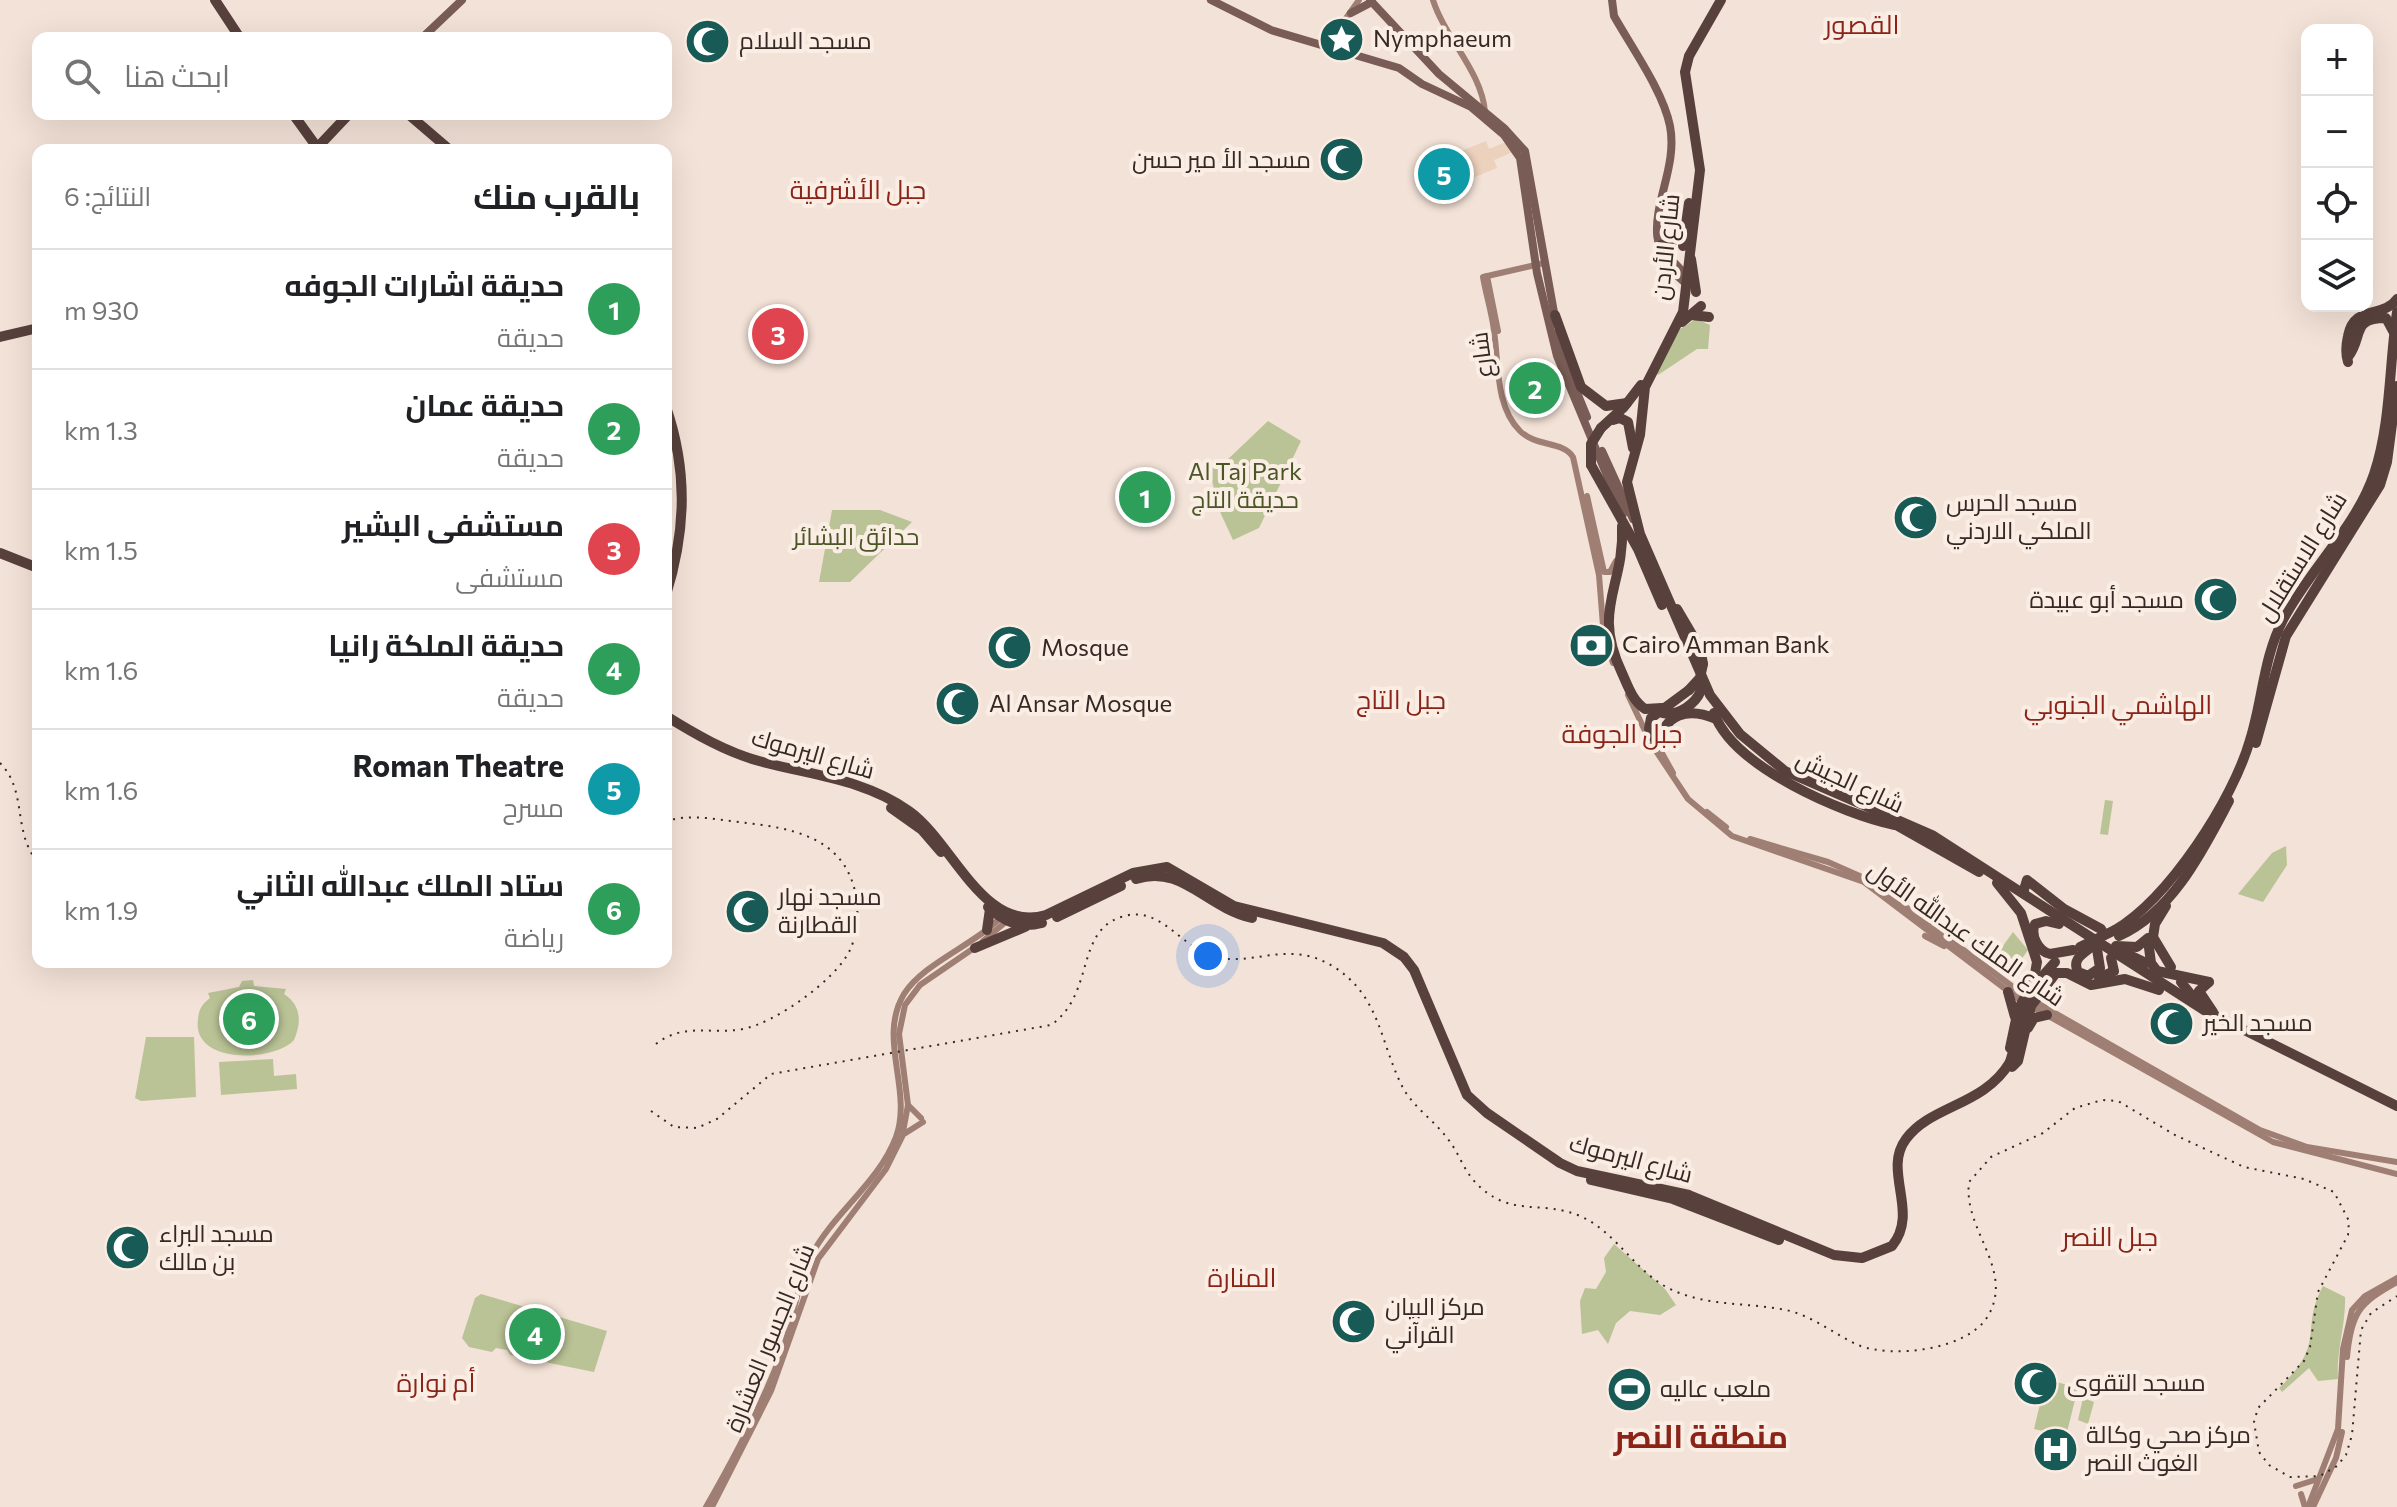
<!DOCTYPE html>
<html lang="ar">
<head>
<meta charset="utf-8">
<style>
	:root { --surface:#fff; --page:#f6f6f6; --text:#202124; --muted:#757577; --line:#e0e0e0; --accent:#0b8043 }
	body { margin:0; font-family:Commissioner,Cairo,sans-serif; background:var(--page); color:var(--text); direction:rtl }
	.controls { position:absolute; right:24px; top:24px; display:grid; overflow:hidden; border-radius:16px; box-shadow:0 8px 32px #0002 }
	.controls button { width:72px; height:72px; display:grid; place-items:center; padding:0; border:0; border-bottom:2px solid var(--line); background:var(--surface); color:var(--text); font:40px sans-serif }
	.you { position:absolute; left:1208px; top:956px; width:28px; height:28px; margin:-20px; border:6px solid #fff; border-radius:50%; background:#1a73e8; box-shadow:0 0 0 12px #1a73e833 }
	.badge { display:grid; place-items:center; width:52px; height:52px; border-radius:50%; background:var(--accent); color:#fff; font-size:26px; font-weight:700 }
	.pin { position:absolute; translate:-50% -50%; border:4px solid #fff; box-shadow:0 2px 8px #0006 }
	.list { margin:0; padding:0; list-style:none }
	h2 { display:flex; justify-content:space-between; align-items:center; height:104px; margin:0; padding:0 32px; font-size:34px }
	h2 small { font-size:26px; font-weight:400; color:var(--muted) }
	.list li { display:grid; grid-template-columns:52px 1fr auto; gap:24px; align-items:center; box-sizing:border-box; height:120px; padding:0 32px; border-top:2px solid var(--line) }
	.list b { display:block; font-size:30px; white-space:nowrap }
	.list p { margin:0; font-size:26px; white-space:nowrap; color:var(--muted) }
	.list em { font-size:26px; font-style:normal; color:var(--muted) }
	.icon { flex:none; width:44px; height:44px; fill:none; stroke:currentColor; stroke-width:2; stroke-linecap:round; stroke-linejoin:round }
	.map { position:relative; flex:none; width:2397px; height:1507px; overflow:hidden; direction:ltr }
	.search { position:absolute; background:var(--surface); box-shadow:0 8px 32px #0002; left:32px; top:32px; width:640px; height:88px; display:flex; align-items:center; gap:20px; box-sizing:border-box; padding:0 28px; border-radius:16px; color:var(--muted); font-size:30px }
	.panel { position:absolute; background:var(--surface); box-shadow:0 8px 32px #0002; left:32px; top:144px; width:640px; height:824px; border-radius:16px; direction:rtl }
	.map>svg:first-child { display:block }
	.green { fill:#bac396 }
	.plaza { fill:#ecd1bd }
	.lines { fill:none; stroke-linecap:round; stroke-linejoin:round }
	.secondary { stroke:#9f7e74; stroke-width:6 }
	.primary { stroke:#795c55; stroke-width:8 }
	.highway { stroke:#58413c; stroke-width:10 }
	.rail { stroke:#362825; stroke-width:2; stroke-dasharray:2 6; stroke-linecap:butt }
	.highway-bridge { stroke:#58413c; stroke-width:10 }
	.labels { text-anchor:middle; stroke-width:8; stroke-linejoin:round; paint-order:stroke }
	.poi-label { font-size:24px; fill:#362825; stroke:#faede4; text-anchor:start }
	.street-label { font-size:24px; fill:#362825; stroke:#faede4 }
	.park-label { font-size:24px; fill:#4b5627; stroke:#faede4 }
	.neighbourhood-label { font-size:26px; fill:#8b2418; stroke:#faede4 }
	.district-label { font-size:32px; font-weight:bold; fill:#8b2418; stroke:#faede4 }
</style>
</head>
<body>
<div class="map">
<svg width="2397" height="1507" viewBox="0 0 2397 1507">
	<rect width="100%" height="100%" fill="#f3e2d7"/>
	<g class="green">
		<path d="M1696,319L1710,325L1708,349H1697L1658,375L1656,371L1680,329Z"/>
		<path d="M1268,421L1301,441L1259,528L1233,540L1221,514L1206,459L1224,463Z"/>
		<path d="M1143,487L1151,490L1161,504L1142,515L1129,490Z"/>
		<path d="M832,510H880L912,522L850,582H819Z"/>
		<path d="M2105,800L2113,801L2108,835L2100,834Z"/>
		<path d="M2286,846L2287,865L2263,902L2238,894L2272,853Z"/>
		<path d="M2013,932L2028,950L2016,967L2000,950Z"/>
		<path d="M253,980L254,986L286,989L284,994C301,1005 302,1022 294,1040C275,1062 191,1065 198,1019C199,1009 202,1004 210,998L208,993L239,987L242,981Z"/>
		<path d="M146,1037H194L196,1097L141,1101L135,1098Z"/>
		<path d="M273,1059L274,1076L296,1074L297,1089L221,1095L219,1062Z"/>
		<path d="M1614,1244L1665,1289L1676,1305L1660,1315L1630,1311L1616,1323L1608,1344L1598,1330L1582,1334L1580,1301L1585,1288L1596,1289L1606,1272L1604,1258Z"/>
		<path d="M2323,1286L2345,1297C2346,1325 2336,1351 2338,1379L2318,1381L2309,1368L2282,1392L2279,1388C2328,1342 2299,1330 2323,1286Z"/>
		<path d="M481,1294L607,1331L594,1372L510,1355L507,1350L496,1348L492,1352L469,1347L462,1338L475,1298Z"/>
		<path d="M2046,1379L2078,1388L2066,1436L2034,1429Z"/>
		<path d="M2083,1398L2094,1402L2088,1424L2078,1420Z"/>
	</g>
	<path class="plaza" d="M1486,141L1489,149L1506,142L1513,152L1494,160L1497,168L1470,179L1459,152Z"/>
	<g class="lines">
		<g class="secondary">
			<path d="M1433,0C1445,38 1482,72 1485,112"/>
			<path d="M1334,35L1359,0"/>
			<path d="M1544,263L1483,277C1486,295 1492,313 1494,331C1499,364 1495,406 1520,431C1536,447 1563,441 1573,457L1599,575L1604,638L1613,663"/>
			<path d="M1487,276L1498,331"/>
			<path d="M1587,496L1604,572H1610L1616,561"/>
			<path d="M1628,695L1647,735"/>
			<path d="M1652,745L1688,799L1732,836L1864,882L2020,1000L2273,1142L2397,1174"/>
			<path d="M1658,746L1673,773"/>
			<path d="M1707,812L1726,827"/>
			<path d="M1750,839L1828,862L1871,881L2025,996L2260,1130L2307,1147L2397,1162"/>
			<path d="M1925,936L1944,946"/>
			<path d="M983,941L1008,920"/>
			<path d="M908,1105L921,1118"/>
			<path d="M904,1134L923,1122"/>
			<path d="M2347,1357C2351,1313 2359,1303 2397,1282"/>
			<path d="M2296,1486L2318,1479"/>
			<path d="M2301,1494L2305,1507"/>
			<path d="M706,1507C735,1457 763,1403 783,1349C794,1318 797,1284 811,1256C834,1212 878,1184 896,1137C913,1090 877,1039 904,994C923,963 977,944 1003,915"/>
			<path d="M712,1507L771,1391L818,1259L886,1169L902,1137L908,1105L899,1034L905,1005L920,985L974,948"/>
			<path d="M2308,1507L2338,1429L2343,1349L2352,1310L2365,1296L2397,1278"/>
			<path d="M2313,1507L2336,1458L2342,1432"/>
		</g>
		<g class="primary">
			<path d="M1211,0L1271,30L1399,68L1422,84L1471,107L1504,135L1520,158L1537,273L1557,356L1623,514"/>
			<path d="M1370,0L1439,74L1504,128L1525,151L1555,318"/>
			<path d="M1612,0L1614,16C1632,48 1663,91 1670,126C1681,183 1626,234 1684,282"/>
			<path d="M1351,13L1372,2"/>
			<path d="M422,38L462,0"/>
			<path d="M1668,256L1685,274"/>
			<path d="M1558,332L1565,363L1587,417"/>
			<path d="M1602,451L1633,519"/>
		</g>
		<g class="highway">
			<path d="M215,0L240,38"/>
			<path d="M1721,0L1689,56L1685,72L1700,170L1683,312L1645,387L1640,435L1627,482L1640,534L1710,695L1740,734L1785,771L1932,835L2204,1010L2397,1106"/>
			<path d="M293,114L319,150"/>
			<path d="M408,114L450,150"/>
			<path d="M315,150L349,114"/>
			<path d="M1661,245L1672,242L1684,226"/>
			<path d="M1683,246L1689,203"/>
			<path d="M1691,259L1696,292"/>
			<path d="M1555,315L1581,387L1606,406L1627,403"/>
			<path d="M1691,315L1709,317"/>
			<path d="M1682,322L1701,306"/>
			<path d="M0,337L38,328"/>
			<path d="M2348,357C2364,337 2350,318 2386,318L2393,331"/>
			<path d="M2348,362C2345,353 2346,345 2348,336C2354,304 2383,319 2397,299"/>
			<path d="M666,407C688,471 686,531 666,595"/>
			<path d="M1613,420L1620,418L1628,422L1633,448"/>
			<path d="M1601,428L1624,407L1641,385"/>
			<path d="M1591,465L1638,549L1662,605"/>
			<path d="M1622,526C1625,587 1591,608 1622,673C1628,686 1632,700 1645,709L1662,708L1663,713C1678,716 1696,704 1701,690"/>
			<path d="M0,553L38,568"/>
			<path d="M1677,609L1700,648L1703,664"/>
			<path d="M1714,713C1733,767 1843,814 1895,825"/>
			<path d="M666,716C695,734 726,752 759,761C810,775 865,779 909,811C953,842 983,934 1046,915L1133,873L1167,867L1234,906L1383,943L1404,957L1414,970L1467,1095L1487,1113L1560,1163L1577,1171L1689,1195L1834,1255L1862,1258L1892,1246C1920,1212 1882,1171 1906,1139C1931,1105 1984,1106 2010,1062"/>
			<path d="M2256,743L2286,636L2380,485L2387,462L2397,386"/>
			<path d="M1658,746C1664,713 1688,707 1716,719"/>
			<path d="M1658,746L1649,729L1651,718L1689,690"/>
			<path d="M891,808L922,830L941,852"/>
			<path d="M1896,825L1979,872"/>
			<path d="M1136,879C1182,864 1205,907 1252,918"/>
			<path d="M1997,883L2021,913L2037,962L2034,979L2018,1010L2010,1048"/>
			<path d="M2023,893L2027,880L2064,909L2101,929L2104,935"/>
			<path d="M2166,906L2155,924L2153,937L2171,967"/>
			<path d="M988,907C1005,922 1019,929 1042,923"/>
			<path d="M1057,917L1121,886"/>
			<path d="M2059,924L2046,921L2035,924C2030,935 2038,951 2050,954L2073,950"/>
			<path d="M987,930L990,909"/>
			<path d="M2115,930C2169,898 2233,800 2250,740C2263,699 2263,657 2284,618C2310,569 2356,527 2374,474C2391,424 2389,365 2397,312"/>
			<path d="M2119,936C2173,912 2203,850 2229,801"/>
			<path d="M2148,940L2151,963L2157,971L2209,982"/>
			<path d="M2116,946L2137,947L2148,938"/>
			<path d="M975,948L1025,927"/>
			<path d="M2090,948C2081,955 2072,960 2078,972L2088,976L2100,968L2097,949"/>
			<path d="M2119,950L2146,963"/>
			<path d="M2099,978L2114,971L2111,958"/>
			<path d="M2181,982L2197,1002"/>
			<path d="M2209,982L2199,991L2213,1012"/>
			<path d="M2008,992L2015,1017"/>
			<path d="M2028,1028L2034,1018L2047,1015"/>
			<path d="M2012,1067L2018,1061L2031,1006L2056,973H2067L2091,985L2125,979L2159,990"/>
			<path d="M1591,1180L1673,1199L1779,1240"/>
		</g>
		<g class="rail">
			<path d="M0,763C28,791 12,833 38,862"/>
			<path d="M656,1044C684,1022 711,1035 743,1029C775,1023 836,980 850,950C857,935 859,913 856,896C845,836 791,828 739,822C714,819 690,814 666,821"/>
			<path d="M651,1111L674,1127L697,1128L717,1119L771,1074L1051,1025C1095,994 1075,932 1121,917C1159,904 1178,944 1210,955C1249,970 1287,937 1334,967C1380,996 1380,1042 1402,1086C1413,1108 1436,1121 1450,1142C1459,1154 1464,1170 1475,1182C1510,1219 1540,1199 1580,1216C1615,1231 1634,1270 1668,1288C1706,1307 1746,1302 1786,1310C1813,1316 1834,1334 1858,1345C1892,1359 1968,1350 1988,1316C2015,1269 1963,1231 1969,1182L1991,1157L2043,1133L2075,1108L2102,1100L2118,1101L2175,1135L2244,1167L2304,1179L2334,1192L2349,1221L2348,1235L2318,1292L2310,1347L2304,1361L2258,1408L2254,1422L2259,1452L2269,1465L2290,1477L2320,1476L2337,1466L2346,1455L2352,1435L2361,1330L2371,1313L2397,1296"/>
		</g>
		<g class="highway-bridge">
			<path d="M1591,465V444L1601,428"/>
			<path d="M1689,690L1700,678L1703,664"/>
			<path d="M2080,947L2115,930"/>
			<path d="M2010,1062L2032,988L2055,962"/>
		</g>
	</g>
	<defs>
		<symbol id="sight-disc" viewBox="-11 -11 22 22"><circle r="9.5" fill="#185a56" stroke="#faede4"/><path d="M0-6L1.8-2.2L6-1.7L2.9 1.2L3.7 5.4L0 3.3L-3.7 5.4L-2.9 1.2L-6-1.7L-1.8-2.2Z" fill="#fff"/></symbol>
		<symbol id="mosque-disc" viewBox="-11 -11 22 22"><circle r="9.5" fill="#185a56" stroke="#faede4"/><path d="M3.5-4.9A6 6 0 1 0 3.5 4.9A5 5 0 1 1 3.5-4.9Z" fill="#fff"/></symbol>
		<symbol id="bank-disc" viewBox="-11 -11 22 22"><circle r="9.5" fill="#185a56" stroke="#faede4"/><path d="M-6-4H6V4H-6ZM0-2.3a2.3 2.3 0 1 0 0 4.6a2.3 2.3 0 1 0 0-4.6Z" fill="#fff"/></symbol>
		<symbol id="stadium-disc" viewBox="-11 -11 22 22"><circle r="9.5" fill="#185a56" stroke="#faede4"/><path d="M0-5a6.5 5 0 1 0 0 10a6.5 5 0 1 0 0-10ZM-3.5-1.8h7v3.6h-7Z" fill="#fff"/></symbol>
		<symbol id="hospital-disc" viewBox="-11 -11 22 22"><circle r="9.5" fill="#185a56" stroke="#faede4"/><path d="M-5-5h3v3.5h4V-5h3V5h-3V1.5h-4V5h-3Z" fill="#fff"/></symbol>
	</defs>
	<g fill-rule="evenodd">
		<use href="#sight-disc" x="1316" y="14" width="51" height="51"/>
		<use href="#mosque-disc" x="682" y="16" width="51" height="51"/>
		<use href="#mosque-disc" x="1316" y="134" width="51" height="51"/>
		<use href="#mosque-disc" x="1890" y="492" width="51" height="51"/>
		<use href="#mosque-disc" x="2190" y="574" width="51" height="51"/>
		<use href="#bank-disc" x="1566" y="620" width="51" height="51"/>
		<use href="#mosque-disc" x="984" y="622" width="51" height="51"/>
		<use href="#mosque-disc" x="932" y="678" width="51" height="51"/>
		<use href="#mosque-disc" x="722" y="886" width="51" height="51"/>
		<use href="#mosque-disc" x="2146" y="998" width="51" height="51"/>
		<use href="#mosque-disc" x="102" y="1222" width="51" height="51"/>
		<use href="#mosque-disc" x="1328" y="1296" width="51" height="51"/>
		<use href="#mosque-disc" x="2010" y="1358" width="51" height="51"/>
		<use href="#stadium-disc" x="1604" y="1364" width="51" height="51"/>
		<use href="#hospital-disc" x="2030" y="1424" width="51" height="51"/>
	</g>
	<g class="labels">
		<g class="poi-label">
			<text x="1373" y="47">Nymphaeum</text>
			<text x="739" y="49">مسجد السلام</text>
			<text x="1311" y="168" text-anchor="end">مسجد الأ مير حسن</text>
			<text x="1946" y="511">مسجد الحرس<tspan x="1946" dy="28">الملكي الاردني</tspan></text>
			<text x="2184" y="608" text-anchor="end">مسجد أبو عبيدة</text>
			<text x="1622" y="653">Cairo Amman Bank</text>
			<text x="1041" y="656">Mosque</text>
			<text x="989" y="712">Al Ansar Mosque</text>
			<text x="778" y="905">مسجد نهار<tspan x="778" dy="28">القطارنة</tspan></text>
			<text x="2203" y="1031">مسجد الخير</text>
			<text x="159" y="1242">مسجد البراء<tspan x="159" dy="28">بن مالك</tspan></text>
			<text x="1385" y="1315">مركز البيان<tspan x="1385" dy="28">القرآني</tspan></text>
			<text x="2067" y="1391">مسجد التقوى</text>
			<text x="1660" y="1397">ملعب عاليه</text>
			<text x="2086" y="1443">مركز صحي وكالة<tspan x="2086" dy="28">الغوث النصر</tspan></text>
		</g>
		<g class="street-label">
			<text transform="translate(1666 247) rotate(-84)" y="8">شارع الأردن</text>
			<text transform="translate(1482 355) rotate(-97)" y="8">شارع</text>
			<text transform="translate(2302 557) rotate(-58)" y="8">شارع الاستقلال</text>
			<text transform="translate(813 754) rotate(16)" y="8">شارع اليرموك</text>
			<text transform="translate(1850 782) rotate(25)" y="8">شارع الجيش</text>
			<text transform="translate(1966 934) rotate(35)" y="8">شارع الملك عبدالله الأول</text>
			<text transform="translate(1631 1159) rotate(15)" y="8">شارع اليرموك</text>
			<text transform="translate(770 1338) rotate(-68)" y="8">شارع الجسور العشارة</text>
		</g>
		<g class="park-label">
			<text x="1245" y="480">Al Taj Park<tspan x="1245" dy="28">حديقة التاج</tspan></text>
			<text x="856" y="545">حدائق البشائر</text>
		</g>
		<g class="neighbourhood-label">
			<text x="1862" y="34">القصور</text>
			<text x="858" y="199">جبل الأشرفية</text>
			<text x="1401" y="709">جبل التاج</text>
			<text x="2118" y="714">الهاشمي الجنوبي</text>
			<text x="1622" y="743">جبل الجوفة</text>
			<text x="2110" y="1246">جبل النصر</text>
			<text x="1242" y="1287">المنارة</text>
			<text x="436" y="1392">أم نوارة</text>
		</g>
		<g class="district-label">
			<text x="1701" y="1448">منطقة النصر</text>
		</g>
	</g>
</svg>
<div class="controls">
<button>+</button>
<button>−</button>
<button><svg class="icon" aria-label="locate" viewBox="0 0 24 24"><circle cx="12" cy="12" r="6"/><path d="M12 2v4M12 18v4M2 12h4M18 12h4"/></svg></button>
<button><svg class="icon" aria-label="layers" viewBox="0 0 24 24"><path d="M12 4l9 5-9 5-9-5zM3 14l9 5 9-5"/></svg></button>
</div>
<div class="you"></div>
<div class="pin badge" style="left:1145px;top:497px;background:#2e9e5b">1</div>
<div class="pin badge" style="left:1535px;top:388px;background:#2e9e5b">2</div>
<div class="pin badge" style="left:778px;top:334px;background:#e0444e">3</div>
<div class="pin badge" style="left:535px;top:1334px;background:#2e9e5b">4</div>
<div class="pin badge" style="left:1444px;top:174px;background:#0f9aa8">5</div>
<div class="pin badge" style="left:249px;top:1019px;background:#2e9e5b">6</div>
<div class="search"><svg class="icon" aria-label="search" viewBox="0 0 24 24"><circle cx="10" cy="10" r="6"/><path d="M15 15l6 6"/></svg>ابحث هنا</div>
<section class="panel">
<h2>بالقرب منك<small>النتائج: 6</small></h2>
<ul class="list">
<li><span class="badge" style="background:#2e9e5b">1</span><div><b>حديقة اشارات الجوفه</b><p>حديقة</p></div><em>930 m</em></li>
<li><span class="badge" style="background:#2e9e5b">2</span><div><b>حديقة عمان</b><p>حديقة</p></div><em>1.3 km</em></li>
<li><span class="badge" style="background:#e0444e">3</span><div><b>مستشفى البشير</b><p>مستشفى</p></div><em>1.5 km</em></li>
<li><span class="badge" style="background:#2e9e5b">4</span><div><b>حديقة الملكة رانيا</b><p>حديقة</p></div><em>1.6 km</em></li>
<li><span class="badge" style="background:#0f9aa8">5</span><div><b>Roman Theatre</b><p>مسرح</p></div><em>1.6 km</em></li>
<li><span class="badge" style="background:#2e9e5b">6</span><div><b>ستاد الملك عبدالله الثاني</b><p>رياضة</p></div><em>1.9 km</em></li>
</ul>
</section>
</div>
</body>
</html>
